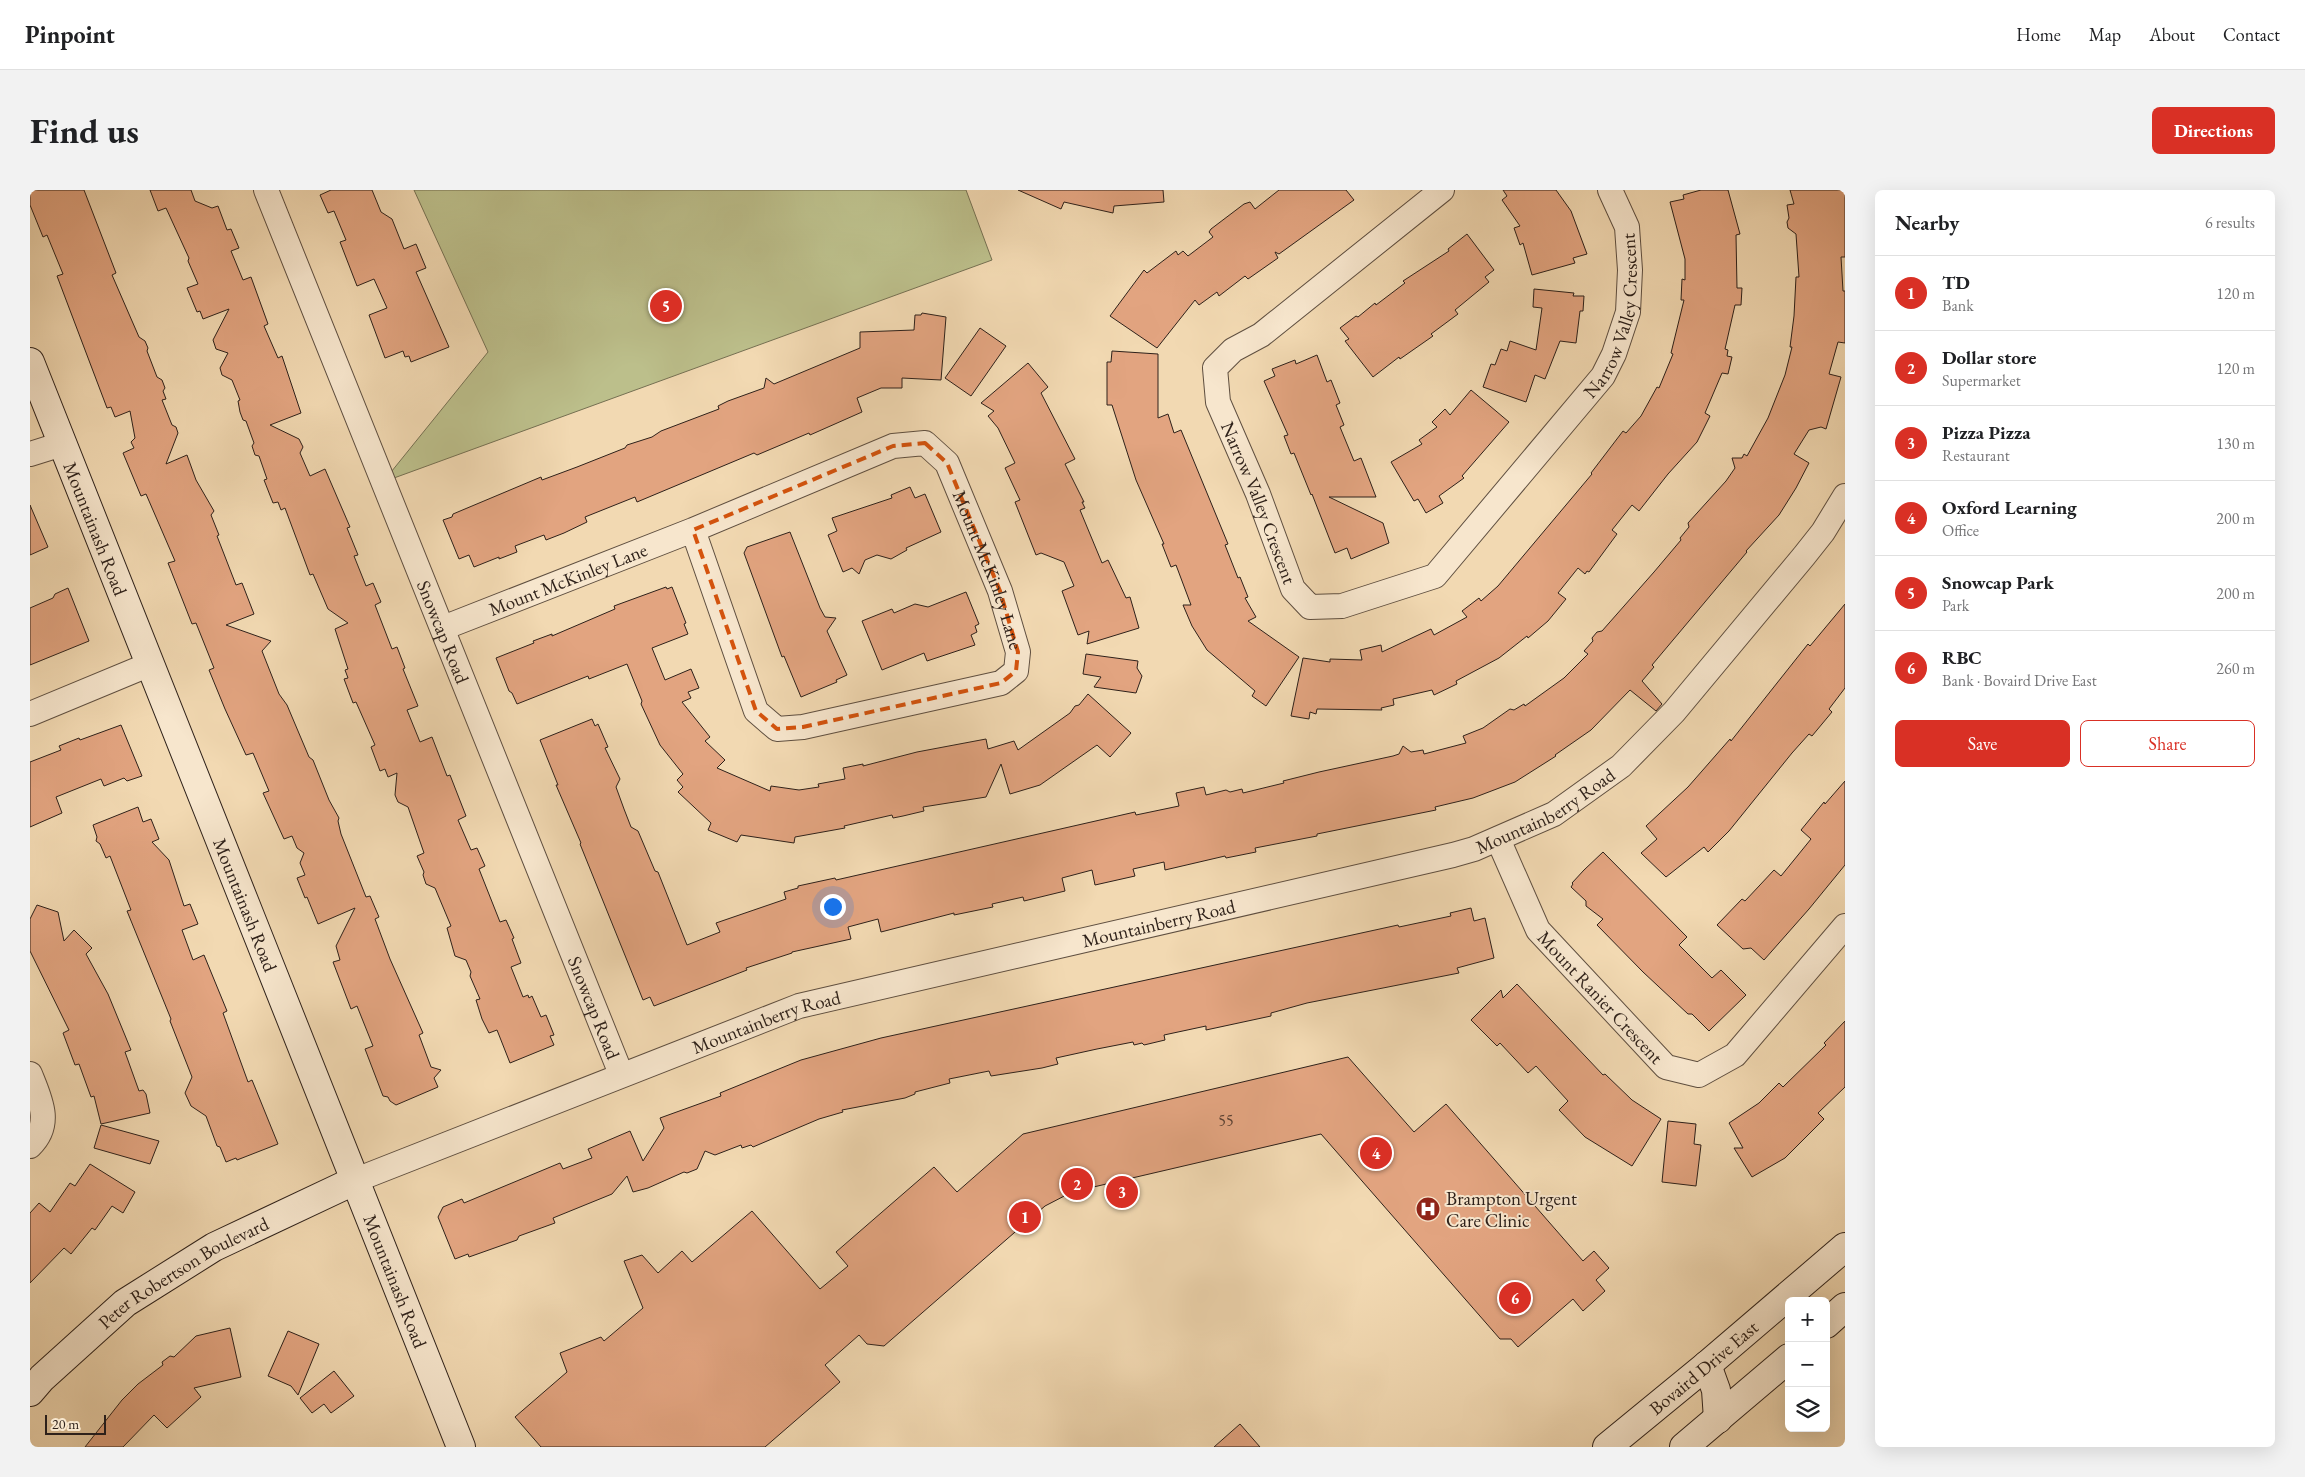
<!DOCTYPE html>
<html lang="en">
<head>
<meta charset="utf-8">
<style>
	:root { --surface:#fff; --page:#f2f2f2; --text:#202124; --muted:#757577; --line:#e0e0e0; --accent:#d93025 }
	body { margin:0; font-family:"EB Garamond",serif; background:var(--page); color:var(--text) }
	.controls { position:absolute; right:15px; bottom:15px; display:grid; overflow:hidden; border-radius:8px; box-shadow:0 5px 20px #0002 }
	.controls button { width:45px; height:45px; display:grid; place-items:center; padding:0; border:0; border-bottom:1px solid var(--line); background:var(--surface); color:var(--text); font:25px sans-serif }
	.scale { position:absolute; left:15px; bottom:12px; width:61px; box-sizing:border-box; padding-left:5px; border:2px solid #2e211a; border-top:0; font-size:14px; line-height:18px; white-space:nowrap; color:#2e211a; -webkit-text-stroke:4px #f7e6cd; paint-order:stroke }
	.you { position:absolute; left:802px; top:716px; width:18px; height:18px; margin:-12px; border:4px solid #fff; border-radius:50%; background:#1a73e8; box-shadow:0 0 0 8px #1a73e833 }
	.badge { display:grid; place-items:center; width:32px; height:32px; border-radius:50%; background:var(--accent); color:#fff; font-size:16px; font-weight:700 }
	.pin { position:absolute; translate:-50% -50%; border:2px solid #fff; box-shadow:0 1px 5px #0006 }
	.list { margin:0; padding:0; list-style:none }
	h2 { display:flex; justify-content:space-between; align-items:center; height:65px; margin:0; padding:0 20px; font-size:21px }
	h2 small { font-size:16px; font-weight:400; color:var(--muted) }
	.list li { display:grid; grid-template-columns:32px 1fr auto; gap:15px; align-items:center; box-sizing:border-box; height:75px; padding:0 20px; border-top:1px solid var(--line) }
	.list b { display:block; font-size:19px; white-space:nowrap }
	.list p { margin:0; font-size:16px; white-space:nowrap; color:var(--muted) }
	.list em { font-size:16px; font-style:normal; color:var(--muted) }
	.actions { display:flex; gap:10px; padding:15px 20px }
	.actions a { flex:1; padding:11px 0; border:1px solid var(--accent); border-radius:8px; text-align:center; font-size:18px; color:var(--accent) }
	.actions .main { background:var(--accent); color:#fff }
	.icon { flex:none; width:28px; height:28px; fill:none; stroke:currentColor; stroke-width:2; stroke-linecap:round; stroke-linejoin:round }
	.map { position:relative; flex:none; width:1815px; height:1257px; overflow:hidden; border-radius:8px }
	header { display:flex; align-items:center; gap:30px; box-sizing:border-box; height:70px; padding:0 25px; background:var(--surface); border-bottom:1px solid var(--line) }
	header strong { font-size:24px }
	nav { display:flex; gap:28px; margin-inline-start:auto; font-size:18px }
	.intro { display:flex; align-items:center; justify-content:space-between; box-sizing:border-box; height:120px; padding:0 30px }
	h1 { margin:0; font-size:35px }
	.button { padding:12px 22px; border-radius:8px; background:var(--accent); color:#fff; font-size:18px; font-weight:700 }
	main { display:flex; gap:30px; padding:0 30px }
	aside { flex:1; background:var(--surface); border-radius:8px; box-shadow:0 5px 20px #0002 }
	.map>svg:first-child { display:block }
	.green { fill:#bcbf8b; stroke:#757052 }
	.building { fill:#e2a480; stroke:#2e211a }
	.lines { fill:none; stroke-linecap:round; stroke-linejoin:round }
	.street-casing { stroke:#5f4f40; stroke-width:26 }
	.secondary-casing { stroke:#2e211a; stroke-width:30 }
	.street { stroke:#f7e6cd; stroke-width:24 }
	.secondary { stroke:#f7e6cd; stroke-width:28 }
	.marked { fill:none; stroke:#d5530d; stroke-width:4; stroke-dasharray:10 6; stroke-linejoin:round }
	.labels { text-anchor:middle; stroke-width:4; stroke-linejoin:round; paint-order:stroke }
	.number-label { font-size:16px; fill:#5b4234 }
	.street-label { font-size:19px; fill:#2e211a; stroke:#f7e6cd }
	.poi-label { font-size:19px; fill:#2e211a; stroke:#f7e6cd; text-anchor:start }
</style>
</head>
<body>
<header>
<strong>Pinpoint</strong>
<nav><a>Home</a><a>Map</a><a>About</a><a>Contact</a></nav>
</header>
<div class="intro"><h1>Find us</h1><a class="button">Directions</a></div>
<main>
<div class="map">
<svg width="1815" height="1257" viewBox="0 0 1815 1257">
	<rect width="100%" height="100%" fill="#f2d9b2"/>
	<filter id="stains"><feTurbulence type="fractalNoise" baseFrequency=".004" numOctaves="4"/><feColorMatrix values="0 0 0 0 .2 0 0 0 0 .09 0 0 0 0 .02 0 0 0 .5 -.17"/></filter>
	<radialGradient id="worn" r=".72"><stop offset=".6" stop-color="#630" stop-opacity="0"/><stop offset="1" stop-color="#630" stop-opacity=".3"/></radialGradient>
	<path class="green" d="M384,0H936L962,70L353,292L458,162Z"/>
	<g class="building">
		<path d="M0,0H54L86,83L82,85L109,147L115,151L118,158L117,161L127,187L132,190L135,198L133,201L136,209L132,210L142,235L146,237L148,243L136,274L157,265L166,290L184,321L181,325L189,345L187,346L206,395L212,393L224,424L196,435L241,451L232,461L249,504L257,515L279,567L283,570L299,610L309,628L308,631L311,644L336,707L340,706L349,727L345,729L360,769L393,843L389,845L401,877L411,880L404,888L408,897L366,915L360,911L358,907L353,906L335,859L343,856L327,816L321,819L303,772L310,770L306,756L325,718L288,734L277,707L275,708L267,688L275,685L270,673L274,663L267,658L262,646L254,649L233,603L239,601L223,563L216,565L195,519L179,480L184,478L166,433L162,434L138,373L145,371L116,304L111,306L93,263L104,258L101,252L105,248L100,221L85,227L81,217L77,218L27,86L33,84L17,45L13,47L0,15Z"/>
		<path d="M120,0H161L165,11L182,18L188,16L197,40L201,39L209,58L201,61L213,90L221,87L238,134L234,136L248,168L252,166L271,223L240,235L269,249L273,257L270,263L280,286L295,279L320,337L317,338L328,365L324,366L336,396L343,393L351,412L345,415L362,459L367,457L375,478L373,479L388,516L377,520L390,552L402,547L417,586L420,585L436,626L428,630L441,660L447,658L455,676L449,679L470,732L476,730L484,748L482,749L491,773L481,777L493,807L498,805L499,808L502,806L511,827L516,825L524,845L520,846L524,855L480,873L467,840L459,843L452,829L446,810L450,809L440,786L441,782L436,770L425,766L417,738L421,736L405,698L396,694L393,685L394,682L387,666L394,663L378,617L368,612L365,605L367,583L358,587L355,579L350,581L341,557L345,555L326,512L323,513L314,489L318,488L315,480L318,479L305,439L318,433L298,419L283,384L280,385L255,318L251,320L248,312L243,313L234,290L237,289L229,266L225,265L222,256L224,253L216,231L213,230L210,222L208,211L210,210L202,190L192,185L190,178L198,163L186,159L183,150L199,119L173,129L170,121L167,122L157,98L168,94L158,71L159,68L136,18L128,21Z"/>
		<path d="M301,0H342L351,22L362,29L374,59L386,54L396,78L386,82L419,157L381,172L379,166L375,167L373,161L355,168L339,125L357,118L344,89L327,96L310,52L316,50L304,21L298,23L290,5Z"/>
		<path d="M988,0H1133L1134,12L1084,16L1083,23L1034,12L1031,19Z"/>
		<path d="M1249,0H1316L1324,10L1249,64L1245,62L1248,68L1218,89L1215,86L1189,106L1187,102L1169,115L1165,110L1127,158L1080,126L1114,80L1117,83L1146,61L1148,65L1153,61L1158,66L1183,47L1179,42L1181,39L1214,14L1220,12L1225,19Z"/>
		<path d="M1473,0H1526L1541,21L1557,64L1543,68L1545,73L1502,85L1493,53L1490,55L1484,38L1490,36L1472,10L1477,6Z"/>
		<path d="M1671,0H1698L1710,44L1706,45L1707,98H1712L1711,115H1705L1695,159L1698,160L1697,166L1702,167L1698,184L1692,183L1675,223L1680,226L1667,252L1638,284L1609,321L1602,315L1582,340L1587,344L1559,382L1557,381L1555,384L1548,378L1528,403L1536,409L1518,431L1498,448L1497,446L1469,468L1426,491L1427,494L1404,505L1402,500L1363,509L1364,515L1351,518L1352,520L1287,519L1286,524L1280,522L1279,529L1261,526L1273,468L1300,472V469L1332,470L1330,460L1351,455L1352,462L1401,439L1404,445L1437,427L1432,421L1449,408L1451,411L1468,396L1562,284L1561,283L1593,241L1596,243L1611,226L1627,197L1629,198L1643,164L1641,163L1654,110H1651L1652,89L1655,90V69L1640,12L1654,9L1653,5Z"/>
		<path d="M1760,0H1815V67H1811L1813,101H1815V153L1808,152L1799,184L1811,187L1796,239L1791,237L1779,240L1764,264L1779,273L1766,298L1749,325L1716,361L1717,362L1622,475L1624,477L1612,491L1632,514L1626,521L1600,500L1561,540L1525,565L1526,566L1485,592L1443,608L1405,617L1406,620L1287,644V646L1225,658L1226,662L1196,668L1195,666L1135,680L1134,672L1103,679L1105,686L1065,695L1062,680L1032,688L1035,701L994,711L993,707L962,714L963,717L924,725V723L851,742L848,729L818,737L821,749L762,762V763L716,778L717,780L624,816L620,807L613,810L550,654L551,653L526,595H528L510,550L562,529L565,536L568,534L578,557L575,558L590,589L586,597L594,619L601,637L608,641L625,681L628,682L657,755L690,742L686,733L756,709L754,702L768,698V696L805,688L806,690L1070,630L1105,622L1106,625L1149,616L1146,603L1174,597L1176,605L1196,600L1200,602L1212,599L1213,603L1254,593L1253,591L1289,582L1363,566L1369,564L1373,556L1381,562L1393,560L1394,564L1436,553L1433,546L1453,538L1480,519L1484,520L1494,514L1495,516L1534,488L1558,464L1554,461L1563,451L1562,448L1567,442L1572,441L1624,382L1651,350L1650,348L1659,337L1658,333L1696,291L1705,278L1702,268H1712L1714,264L1717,266L1738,228L1755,185L1762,157H1760L1764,126L1766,87H1769L1766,44L1758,38L1757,32L1759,28L1757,15L1764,14Z"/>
		<path d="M1437,44L1464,80L1455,87L1459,92L1425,120L1428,124L1401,144L1403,146L1370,169L1369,167L1343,187L1315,151L1319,149L1310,138L1326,126L1328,127L1345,113L1346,115L1375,93L1373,91L1419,61L1418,59Z"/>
		<path d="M1504,99L1544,103L1543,106H1554L1553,121H1550L1546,153L1530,151L1515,189L1505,185L1496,212L1453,197L1461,174L1465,175L1471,159L1477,161L1480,151L1506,160L1512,118L1503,117Z"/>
		<path d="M892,123L916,127L911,190L872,188V198H851L827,208L832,222L780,245L779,243L727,265L724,263L607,312L605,307L555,327L557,332L534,343L516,350L514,345L485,356L487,362L469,369V367L444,377L439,365L429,369L413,330L422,327L423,324L511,287L512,290L547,277L595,258L597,255L622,247L631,241L689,219L688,216L698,211L734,198L736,188L744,194L830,158V142L884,140L885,125H891Z"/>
		<path d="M950,138L976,156L941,206L915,188Z"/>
		<path d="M1082,161L1128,164V228L1138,224L1144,243L1151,240L1198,354L1195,355L1208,388L1210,387L1218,407L1215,408L1226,427L1218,431L1269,467L1236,516L1222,506L1225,501L1177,460L1162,436L1153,415H1161L1146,375L1141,377L1132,354H1134L1106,290L1082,215H1077V172H1081Z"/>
		<path d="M1287,165L1297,192L1301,190L1310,213L1306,215L1314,235L1310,237L1324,271L1331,268L1346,307H1299L1353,333L1359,353L1321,369L1317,358L1305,363L1282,304L1281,305L1264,263L1261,264L1254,246L1258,245L1234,191L1245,186L1242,179L1265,170L1266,174Z"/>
		<path d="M998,173L1018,197L1011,203L1045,269L1035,274L1054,312H1052L1055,318L1050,320L1072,373L1078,370L1096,408L1100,407L1109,438L1057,454L1059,441L1048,445L1032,401L1044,396L1034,372L1011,363L1006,365L985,312L990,310L975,278L985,273L968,238L958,226L964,221L951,213Z"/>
		<path d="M1441,200L1479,232L1432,286L1434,288L1409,306L1413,313L1396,323L1388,309L1384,311L1361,272L1392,254L1389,250L1407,237L1402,232L1415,219L1420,225Z"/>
		<path d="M880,297L885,308L895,304L911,342L876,358L877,360L861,369L847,365L835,370L829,384L822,378L813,382L798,345L807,341L802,328L862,308L861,305Z"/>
		<path d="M0,315L18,357L0,365Z"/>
		<path d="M760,342L790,418L795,427L806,428L797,441L817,485L806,490L807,492L771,507L754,466L752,467L714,363L717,357Z"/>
		<path d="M636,397L637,399L642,397L656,433L654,434L658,444L622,458L635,490L661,479L669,498L658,502L661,508L652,512L680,547L675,551L695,570L687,578L740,601L741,596L769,600L789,597L788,594L815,589L813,578L833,574V576L887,562L956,549L958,559L984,551L988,560L1040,523L1045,516L1049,515L1058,504L1101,543L1080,567L1067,555L1010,595L980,604L971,574L956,607L893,617L894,621L873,626L863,628L862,625L814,636L815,638L765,647L764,653L711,645L707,652L678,640L681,633L648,602L653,597L647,590L653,584L630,555L611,514L612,511L597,474L559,489L558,486L487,514L482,503L479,501L466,468L504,453L503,451L522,444V446L585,419L584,416Z"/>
		<path d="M38,398L59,451L0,475V418L23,408L25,404Z"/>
		<path d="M936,402L949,434L945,436L947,442L941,445L945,455L897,471L894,463L852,480L832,431L862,419L864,423L885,414L898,417Z"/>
		<path d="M1815,414V498L1799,519L1802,522L1782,546L1779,544L1762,563L1699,641L1678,662L1674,657L1636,687L1611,663L1627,649L1616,636L1658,597L1700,549L1701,551L1778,454L1780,456Z"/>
		<path d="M1056,464L1108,471L1107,478L1112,486L1106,503L1064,497L1071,487L1053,484Z"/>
		<path d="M91,535L112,586L97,591L94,588L74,596L71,589L26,607L32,623L0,637V572L31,560L29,556L49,548L50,550Z"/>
		<path d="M1815,591V675L1779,719L1734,770L1721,758L1713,759L1687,735L1712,709L1715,711L1744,680L1751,686L1781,649L1771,640L1794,612L1795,614Z"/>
		<path d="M108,617L113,632L121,629L129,649L122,652L139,670L154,716L160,714L168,734L152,740L163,770L174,765L197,821L193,823L218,892L222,890L248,954L207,970L206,968L196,972L190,957L187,956L176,926L161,916L155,903L162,887L140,831L141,829L97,721L101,720L80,666L76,668L70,654L66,651L67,647L63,635Z"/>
		<path d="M1573,662L1657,747L1649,755L1682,788L1691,780L1716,805L1679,841L1662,824H1658L1613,782L1567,735L1573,729L1556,716V711L1541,697L1543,694L1542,693L1554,680Z"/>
		<path d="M7,715L28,722L34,751L44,740L62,758L56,764L78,804L101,860L95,862L109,901L113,900L116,904L120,923L71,934L64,906L61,907L49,874L45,875L33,843L39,840L0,761V729Z"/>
		<path d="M1441,718L1444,731L1455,728L1464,768L1427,778L1429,783L1277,813L1241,823V826L1176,840V836L1134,845L1135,850L1114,855L1112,853L1104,855L1103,852L1067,859L1026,868L1028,874L1012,878L961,886L959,881L919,889L920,893L885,902V904L875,908L812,920L813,922L789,929L723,957L721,955L712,958L711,955L685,965L675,961L667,979L657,983L654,982L618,998L603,1002L597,986L582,1004L523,1028L525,1033L489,1046L487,1050L439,1067L438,1064L425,1069L408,1027L413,1017L432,1009L434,1013L530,973L533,979L562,968L558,959L600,941L613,971L634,938L630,928L691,906L690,903L771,870L851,848L1368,735L1369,737L1421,726L1420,723Z"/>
		<path d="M1487,794L1573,885L1575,884L1602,910L1631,929L1602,976L1555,947L1529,920L1538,911L1506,876L1498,883L1470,853L1467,856L1441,830L1471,800L1473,808Z"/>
		<path d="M1815,831V897L1788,923L1794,929L1755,968L1722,987L1704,958H1713L1699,933L1729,913L1749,893L1753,897L1796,855L1794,853Z"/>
		<path d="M1318,867L1384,942L1416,914L1553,1071L1564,1061L1579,1078L1566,1090L1575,1101L1553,1121L1543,1109L1488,1157L1481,1149H1470L1291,944L1042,1002L1015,1016L854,1156L837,1154L829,1145L795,1175L810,1192L735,1257H511L485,1227L537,1182L530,1163L571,1147L574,1151L613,1118L594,1071L612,1065L628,1083L652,1061L662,1072L722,1021L790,1099L818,1076L806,1062L904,977L927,1002L993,944Z"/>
		<path d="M1638,931L1666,934L1664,954L1671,955L1666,996L1632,992Z"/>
		<path d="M71,935L129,951L120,974L64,958Z"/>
		<path d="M60,974L105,1002L93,1023L82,1016L65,1040L62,1038L41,1064L34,1058L0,1093V1023L9,1013L20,1022L40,993L45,996Z"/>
		<path d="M200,1138L211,1187L164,1198L171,1207L137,1238L124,1225L93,1257H55L92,1210L108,1194L133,1175L132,1172L140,1166L144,1167L166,1146Z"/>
		<path d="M258,1141L289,1154L268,1205L261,1196L238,1186Z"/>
		<path d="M304,1181L324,1206L301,1223L294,1214L282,1223L270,1208Z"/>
		<path d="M1210,1234L1230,1257H1184Z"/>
	</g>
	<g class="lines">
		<defs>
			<g id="street">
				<path id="s1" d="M236,0L591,884"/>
				<path id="s2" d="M1412,0L1231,145L1203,160L1185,178L1188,212L1228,304L1263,399L1280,417L1312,416L1405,386L1573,186L1584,164L1598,122L1600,80L1597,37L1580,0"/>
				<path d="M0,264L32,254"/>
				<path id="s3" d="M413,438L663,340L863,256L895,253L917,273L970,401L988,462L986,481L971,493L773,537L747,539L726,521L663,340"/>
				<path d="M0,524L118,475"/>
				<path id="s4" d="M1468,649L1508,740L1636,877L1669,885L1705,865L1815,736"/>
				<path d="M0,884C10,909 23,934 0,956"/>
				<path id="s5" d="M326,990L769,816L1423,665L1444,659L1524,624L1591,576L1644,522L1774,366L1793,342L1815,306"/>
			</g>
			<g id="secondary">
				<path id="s6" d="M0,172C142,534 289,895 431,1257"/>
				<path d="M1796,1134L1815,1117"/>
				<path d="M1677,1175L1686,1200L1688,1229"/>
				<path id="s7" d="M0,1202L12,1188L95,1113L184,1057L326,990"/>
				<path id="s8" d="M1577,1257L1677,1175L1815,1057"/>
				<path d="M1654,1257L1759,1168"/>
			</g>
		</defs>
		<use href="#street" class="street-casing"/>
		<use href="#secondary" class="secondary-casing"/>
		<use href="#street" class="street"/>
		<use href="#secondary" class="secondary"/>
	</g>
	<path class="marked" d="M895,253L917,273L970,401L988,462L986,481L971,493L773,537L747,539L726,521L663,340L863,256Z"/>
	<defs>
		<symbol id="hospital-disc" viewBox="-11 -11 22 22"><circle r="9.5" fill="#8f2418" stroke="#f7e6cd"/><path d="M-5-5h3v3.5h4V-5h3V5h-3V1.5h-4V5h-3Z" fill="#fff"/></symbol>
	</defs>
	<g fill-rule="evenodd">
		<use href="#hospital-disc" x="1384" y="1005" width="28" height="28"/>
	</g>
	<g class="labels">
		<g class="number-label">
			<text x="1196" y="936">55</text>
		</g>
		<g class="street-label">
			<text dy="7" stroke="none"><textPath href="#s2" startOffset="1002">Narrow Valley Crescent</textPath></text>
			<text dy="7" stroke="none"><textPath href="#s2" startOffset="432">Narrow Valley Crescent</textPath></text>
			<text dy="7" stroke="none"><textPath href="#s6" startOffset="179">Mountainash Road</textPath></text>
			<text dy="7" stroke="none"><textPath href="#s3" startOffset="662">Mount McKinley Lane</textPath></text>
			<text dy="7" stroke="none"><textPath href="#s3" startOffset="134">Mount McKinley Lane</textPath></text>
			<text dy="7" stroke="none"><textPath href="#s1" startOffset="476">Snowcap Road</textPath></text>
			<text dy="7" stroke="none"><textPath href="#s5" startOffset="1250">Mountainberry Road</textPath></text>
			<text dy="7" stroke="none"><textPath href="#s6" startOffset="584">Mountainash Road</textPath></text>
			<text dy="7" stroke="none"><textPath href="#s5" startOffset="845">Mountainberry Road</textPath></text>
			<text dy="7" stroke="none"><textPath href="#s4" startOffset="191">Mount Ranier Crescent</textPath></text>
			<text dy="7" stroke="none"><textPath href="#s1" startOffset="881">Snowcap Road</textPath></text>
			<text dy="7" stroke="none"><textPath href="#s5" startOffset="440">Mountainberry Road</textPath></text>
			<text dy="7" stroke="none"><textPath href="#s7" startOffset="196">Peter Robertson Boulevard</textPath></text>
			<text dy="7" stroke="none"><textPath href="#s6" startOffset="989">Mountainash Road</textPath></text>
			<text dy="7" stroke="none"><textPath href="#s8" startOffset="125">Bovaird Drive East</textPath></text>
		</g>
		<g class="poi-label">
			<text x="1416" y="1015">Brampton Urgent<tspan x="1416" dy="22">Care Clinic</tspan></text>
		</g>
	</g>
	<rect width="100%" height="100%" filter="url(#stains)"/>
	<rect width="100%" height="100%" fill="url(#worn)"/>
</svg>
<div class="controls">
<button>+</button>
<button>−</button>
<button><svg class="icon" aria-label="layers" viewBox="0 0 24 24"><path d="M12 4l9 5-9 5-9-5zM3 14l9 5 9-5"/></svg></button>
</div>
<div class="scale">20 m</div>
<div class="you"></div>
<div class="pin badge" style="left:995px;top:1027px">1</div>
<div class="pin badge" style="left:1047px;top:994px">2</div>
<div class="pin badge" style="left:1092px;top:1002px">3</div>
<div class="pin badge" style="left:1346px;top:963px">4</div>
<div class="pin badge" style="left:636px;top:116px">5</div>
<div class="pin badge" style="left:1485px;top:1108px">6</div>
</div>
<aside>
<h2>Nearby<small>6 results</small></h2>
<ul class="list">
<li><span class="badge">1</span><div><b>TD</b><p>Bank</p></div><em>120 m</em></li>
<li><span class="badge">2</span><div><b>Dollar store</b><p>Supermarket</p></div><em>120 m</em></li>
<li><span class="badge">3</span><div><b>Pizza Pizza</b><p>Restaurant</p></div><em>130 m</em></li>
<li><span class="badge">4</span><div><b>Oxford Learning</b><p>Office</p></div><em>200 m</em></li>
<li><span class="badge">5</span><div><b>Snowcap Park</b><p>Park</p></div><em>200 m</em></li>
<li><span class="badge">6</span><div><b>RBC</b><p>Bank · Bovaird Drive East</p></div><em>260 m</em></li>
</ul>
<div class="actions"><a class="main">Save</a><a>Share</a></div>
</aside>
</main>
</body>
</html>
